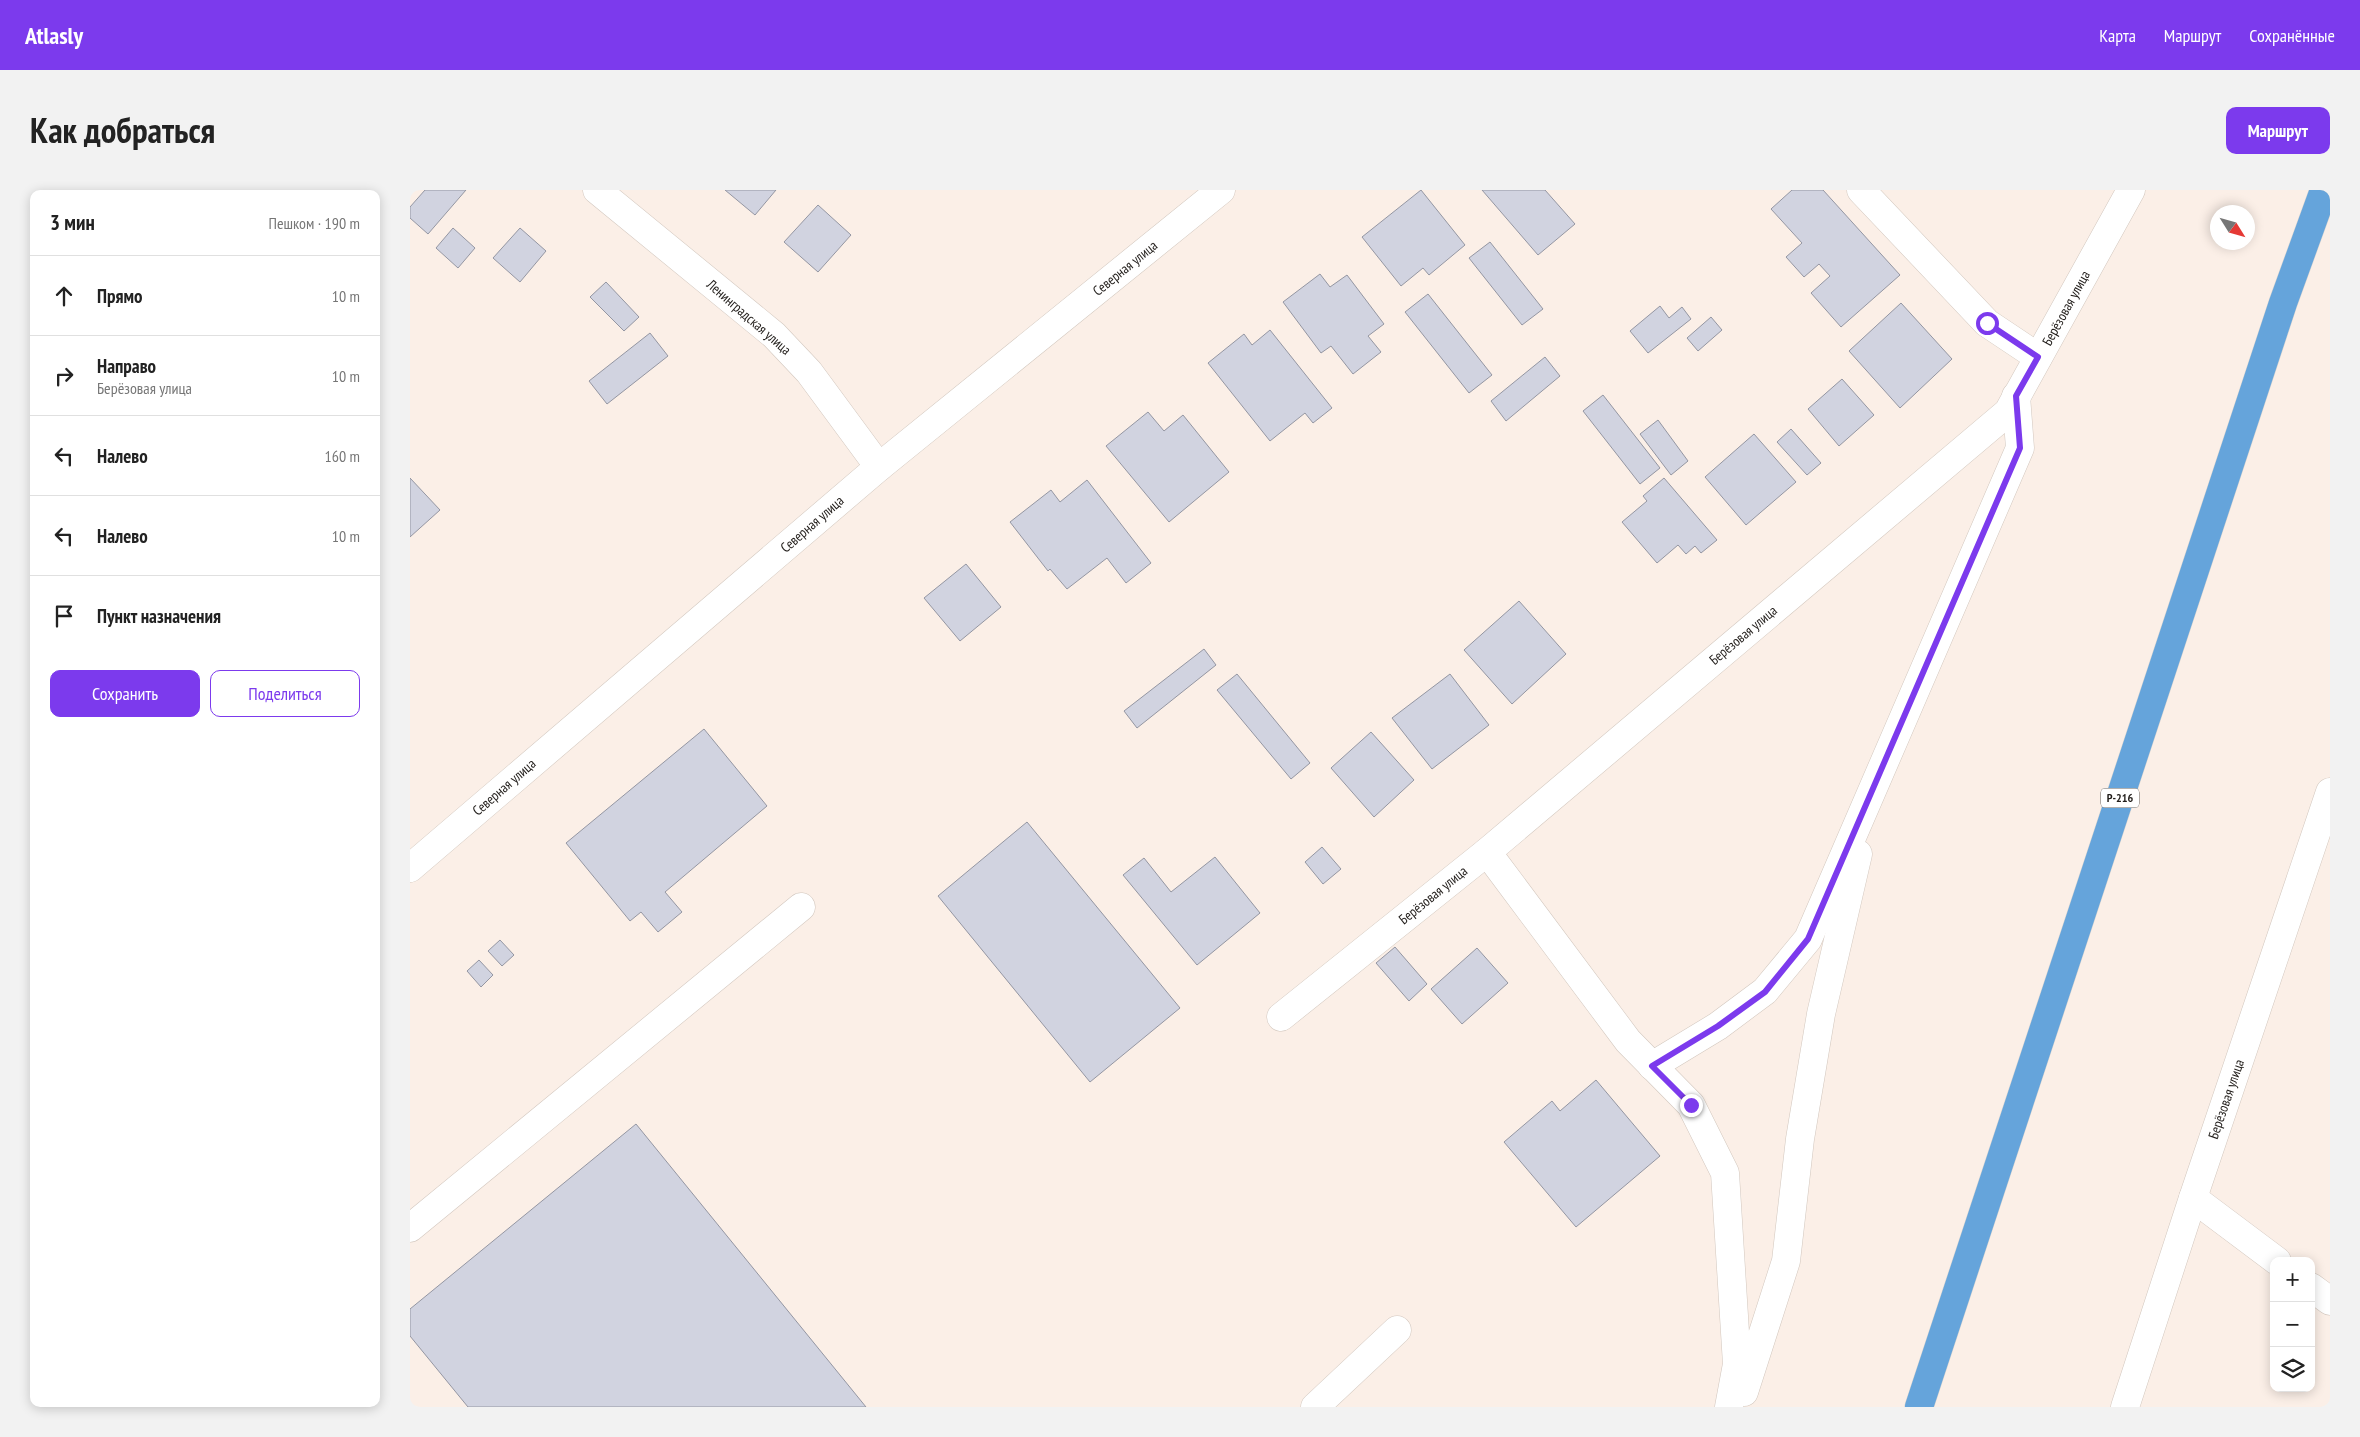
<!DOCTYPE html>
<html lang="ru">
<head>
<meta charset="utf-8">
<style>
	:root { --surface:#fff; --page:#f2f2f2; --text:#222; --muted:#767676; --line:#e0e0e0; --accent:#7c3aed }
	body { margin:0; font-family:"PT Sans Narrow",sans-serif; background:var(--page); color:var(--text) }
	.controls { position:absolute; right:15px; bottom:15px; display:grid; overflow:hidden; border-radius:10px; box-shadow:0 2px 12px #0003 }
	.controls button { width:45px; height:45px; display:grid; place-items:center; padding:0; border:0; border-bottom:1px solid var(--line); background:var(--surface); color:var(--text); font:25px sans-serif }
	.compass { position:absolute; left:1800px; top:15px; width:45px; height:45px; border-radius:50%; background:var(--surface); box-shadow:0 2px 12px #0003; rotate:127deg }
	.stop { position:absolute; width:15px; height:15px; margin:-11px; border:4px solid #7c3aed; border-radius:50%; background:#fff }
	.stop.end { background:#7c3aed; border-color:#fff; box-shadow:0 1px 5px #0008 }
	.list { margin:0; padding:0; list-style:none }
	h2 { display:flex; justify-content:space-between; align-items:center; height:65px; margin:0; padding:0 20px; font-size:21px }
	h2 small { font-size:16px; font-weight:400; color:var(--muted) }
	.list li { display:grid; grid-template-columns:32px 1fr auto; gap:15px; align-items:center; box-sizing:border-box; height:80px; padding:0 20px; border-top:1px solid var(--line) }
	.list b { display:block; font-size:19px; white-space:nowrap }
	.list p { margin:0; font-size:16px; white-space:nowrap; color:var(--muted) }
	.list em { font-size:16px; font-style:normal; color:var(--muted) }
	.actions { display:flex; gap:10px; padding:15px 20px }
	.actions a { flex:1; padding:11px 0; border:1px solid var(--accent); border-radius:10px; text-align:center; font-size:18px; color:var(--accent) }
	.actions .main { background:var(--accent); color:#fff }
	.icon { flex:none; width:28px; height:28px; fill:none; stroke:currentColor; stroke-width:2; stroke-linecap:round; stroke-linejoin:round }
	.map { position:relative; flex:none; width:1920px; height:1217px; overflow:hidden; border-radius:10px }
	header { display:flex; align-items:center; gap:30px; box-sizing:border-box; height:70px; padding:0 25px; background:var(--accent); color:#fff }
	header strong { font-size:24px }
	nav { display:flex; gap:28px; margin-inline-start:auto; font-size:18px }
	.intro { display:flex; align-items:center; justify-content:space-between; box-sizing:border-box; height:120px; padding:0 30px }
	h1 { margin:0; font-size:35px }
	.button { padding:12px 22px; border-radius:10px; background:var(--accent); color:#fff; font-size:18px; font-weight:700 }
	main { display:flex; gap:30px; padding:0 30px }
	aside { flex:1; background:var(--surface); border-radius:10px; box-shadow:0 2px 12px #0003 }
	.map>svg:first-child { display:block }
	.building { fill:#d1d3e0; stroke:#9496a2 }
	.lines { fill:none; stroke-linecap:round; stroke-linejoin:round }
	.minor-casing { stroke:#d2c7be; stroke-width:29 }
	.highway-casing { stroke:#d2d2d1; stroke-width:29 }
	.minor { stroke:#fff; stroke-width:28 }
	.highway { stroke:#65a4db; stroke-width:28 }
	.route { stroke:#7c3aed; stroke-width:6 }
	.labels { text-anchor:middle; stroke-width:4; stroke-linejoin:round; paint-order:stroke }
	.shield { fill:#fff; stroke:#63605e; stroke-width:1 }
	.shield-label { font-size:12px; font-weight:bold; fill:#201c19 }
	.street-label { font-size:14px; fill:#201c19; stroke:#fff }
</style>
</head>
<body>
<header>
<strong>Atlasly</strong>
<nav><a>Карта</a><a>Маршрут</a><a>Сохранённые</a></nav>
</header>
<div class="intro"><h1>Как добраться</h1><a class="button">Маршрут</a></div>
<main>
<aside>
<h2>3 мин<small>Пешком · 190 m</small></h2>
<ul class="list">
<li><svg class="icon" aria-label="ahead" viewBox="0 0 24 24"><path d="M12 20V5M6 11l6-6 6 6"/></svg><div><b>Прямо</b></div><em>10 m</em></li>
<li><svg class="icon" aria-label="right" viewBox="0 0 24 24"><path d="M7 20v-9h11M14 6l5 5-5 5"/></svg><div><b>Направо</b><p>Берёзовая улица</p></div><em>10 m</em></li>
<li><svg class="icon" aria-label="left" viewBox="0 0 24 24"><path d="M17 20v-9H6M10 6l-5 5 5 5"/></svg><div><b>Налево</b></div><em>160 m</em></li>
<li><svg class="icon" aria-label="left" viewBox="0 0 24 24"><path d="M17 20v-9H6M10 6l-5 5 5 5"/></svg><div><b>Налево</b></div><em>10 m</em></li>
<li><svg class="icon" aria-label="arrive" viewBox="0 0 24 24"><path d="M6 21V4h12l-3 4 3 4H6"/></svg><div><b>Пункт назначения</b></div></li>
</ul>
<div class="actions"><a class="main">Сохранить</a><a>Поделиться</a></div>
</aside>
<div class="map">
<svg width="1920" height="1217" viewBox="0 0 1920 1217">
	<rect width="100%" height="100%" fill="#fbefe7"/>
	<g class="building">
		<path d="M15,0H56L18,44L0,28V17Z"/>
		<path d="M315,0H366L345,25Z"/>
		<path d="M1011,0L1055,55L1019,85L1013,78L991,96L952,47Z"/>
		<path d="M1072,0H1135L1165,34L1128,65Z"/>
		<path d="M1382,0H1413L1490,85L1431,137L1401,103L1420,86L1409,74L1394,87L1376,67L1392,53L1361,19Z"/>
		<path d="M408,15L441,45L408,82L374,52Z"/>
		<path d="M43,38L65,58L48,78L26,58Z"/>
		<path d="M110,38L136,61L110,92L83,68Z"/>
		<path d="M1080,52L1133,119L1112,135L1059,68Z"/>
		<path d="M910,84L920,97L937,85L974,134L958,146L971,162L943,184L921,156L911,163L873,112Z"/>
		<path d="M196,92L229,127L214,141L180,107Z"/>
		<path d="M1018,104L1082,185L1059,203L995,122Z"/>
		<path d="M1491,113L1542,169L1490,218L1439,161Z"/>
		<path d="M1250,116L1259,128L1272,117L1281,129L1238,163L1220,141Z"/>
		<path d="M1301,127L1312,140L1288,161L1277,148Z"/>
		<path d="M860,140L922,218L903,233L895,223L860,251L798,173L834,144L842,155Z"/>
		<path d="M240,143L258,166L197,214L179,191Z"/>
		<path d="M1135,167L1150,186L1096,231L1081,211Z"/>
		<path d="M1432,189L1464,225L1429,256L1398,219Z"/>
		<path d="M1193,205L1250,278L1230,294L1173,221Z"/>
		<path d="M738,222L754,241L773,225L819,282L759,332L696,256Z"/>
		<path d="M1248,230L1278,271L1261,285L1230,244Z"/>
		<path d="M1381,239L1411,273L1397,285L1367,252Z"/>
		<path d="M1344,244L1386,292L1336,335L1295,287Z"/>
		<path d="M0,288L30,320L0,347Z"/>
		<path d="M1254,288L1307,350L1291,363L1285,356L1276,364L1268,355L1247,373L1212,332L1237,311L1233,306Z"/>
		<path d="M677,290L741,373L716,393L697,368L657,399L640,379L638,381L600,332L641,300L650,312Z"/>
		<path d="M556,374L591,417L550,451L514,408Z"/>
		<path d="M1109,411L1156,464L1102,514L1054,460Z"/>
		<path d="M794,459L806,475L727,538L714,521Z"/>
		<path d="M827,484L900,573L881,589L807,500Z"/>
		<path d="M1040,484L1079,535L1022,579L982,528Z"/>
		<path d="M294,539L357,616L255,702L272,722L248,742L231,722L220,731L156,653Z"/>
		<path d="M961,542L1004,590L964,627L921,578Z"/>
		<path d="M617,632L770,818L680,892L528,706Z"/>
		<path d="M912,657L931,679L913,694L895,672Z"/>
		<path d="M805,667L850,723L787,775L713,685L734,668L761,702Z"/>
		<path d="M90,750L104,765L92,776L78,761Z"/>
		<path d="M985,757L1017,794L999,811L966,773Z"/>
		<path d="M1067,758L1098,793L1052,834L1021,799Z"/>
		<path d="M69,770L83,785L71,797L57,781Z"/>
		<path d="M1186,890L1250,966L1166,1037L1094,952L1142,911L1150,921Z"/>
		<path d="M226,934L456,1217H58L0,1146V1119Z"/>
	</g>
	<g class="lines">
		<defs>
			<g id="minor">
				<path d="M187,0L364,145L399,182L469,277"/>
				<path d="M1451,0L1577,133L1628,167"/>
				<path d="M1077,662L1218,851L1281,915L1315,983L1327,1174L1319,1217"/>
				<path d="M0,678L469,277L811,0"/>
				<path d="M871,827L1077,662L1598,222L1721,0"/>
				<path d="M1242,876L1308,836L1355,801L1398,749L1610,258L1606,206"/>
				<path d="M1783,1008L1867,1071"/>
				<path d="M0,1038L391,717"/>
				<path d="M1901,1097L1920,1111"/>
				<path d="M1334,1202L1376,1071L1390,949L1411,824L1448,664"/>
				<path d="M905,1217L987,1140"/>
				<path d="M1715,1217L1783,1008L1920,602"/>
			</g>
			<path id="highway" d="M1509,1217L1873,113L1914,0"/>
		</defs>
		<use href="#minor" class="minor-casing"/>
		<use href="#highway" class="highway-casing"/>
		<use href="#minor" class="minor"/>
		<use href="#highway" class="highway"/>
	</g>
	<g class="lines">
		<path class="route" d="M1281,915L1242,876L1308,836L1355,802L1398,749L1610,258L1606,206L1628,167L1577,133"/>
	</g>
	<g class="labels">
		<rect class="shield" x="1691" y="598.5" width="38" height="19" rx="4"/>
		<g class="shield-label">
			<text x="1710" y="612">Р-216</text>
		</g>
		<g class="street-label">
			<text transform="translate(715 78) rotate(-39)" y="5">Северная улица</text>
			<text transform="translate(1656 118) rotate(-61)" y="5">Берёзовая улица</text>
			<text transform="translate(339 127) rotate(41)" y="5">Ленинградская улица</text>
			<text transform="translate(402 334) rotate(-41)" y="5">Северная улица</text>
			<text transform="translate(1333 445) rotate(-40)" y="5">Берёзовая улица</text>
			<text transform="translate(94 597) rotate(-41)" y="5">Северная улица</text>
			<text transform="translate(1023 705) rotate(-39)" y="5">Берёзовая улица</text>
			<text transform="translate(1816 909) rotate(-71)" y="5">Берёзовая улица</text>
		</g>
	</g>
</svg>
<div class="controls">
<button>+</button>
<button>−</button>
<button><svg class="icon" aria-label="layers" viewBox="0 0 24 24"><path d="M12 4l9 5-9 5-9-5zM3 14l9 5 9-5"/></svg></button>
</div>
<svg class="compass" viewBox="-18 -18 36 36"><path d="M0-13l5 13h-10z" fill="#e53935"/><path d="M0 13l5-13h-10z" fill="#767676"/></svg>
<div class="stop" style="left:1577px;top:133px"></div>
<div class="stop end" style="left:1281px;top:915px"></div>
</div>
</main>
</body>
</html>
